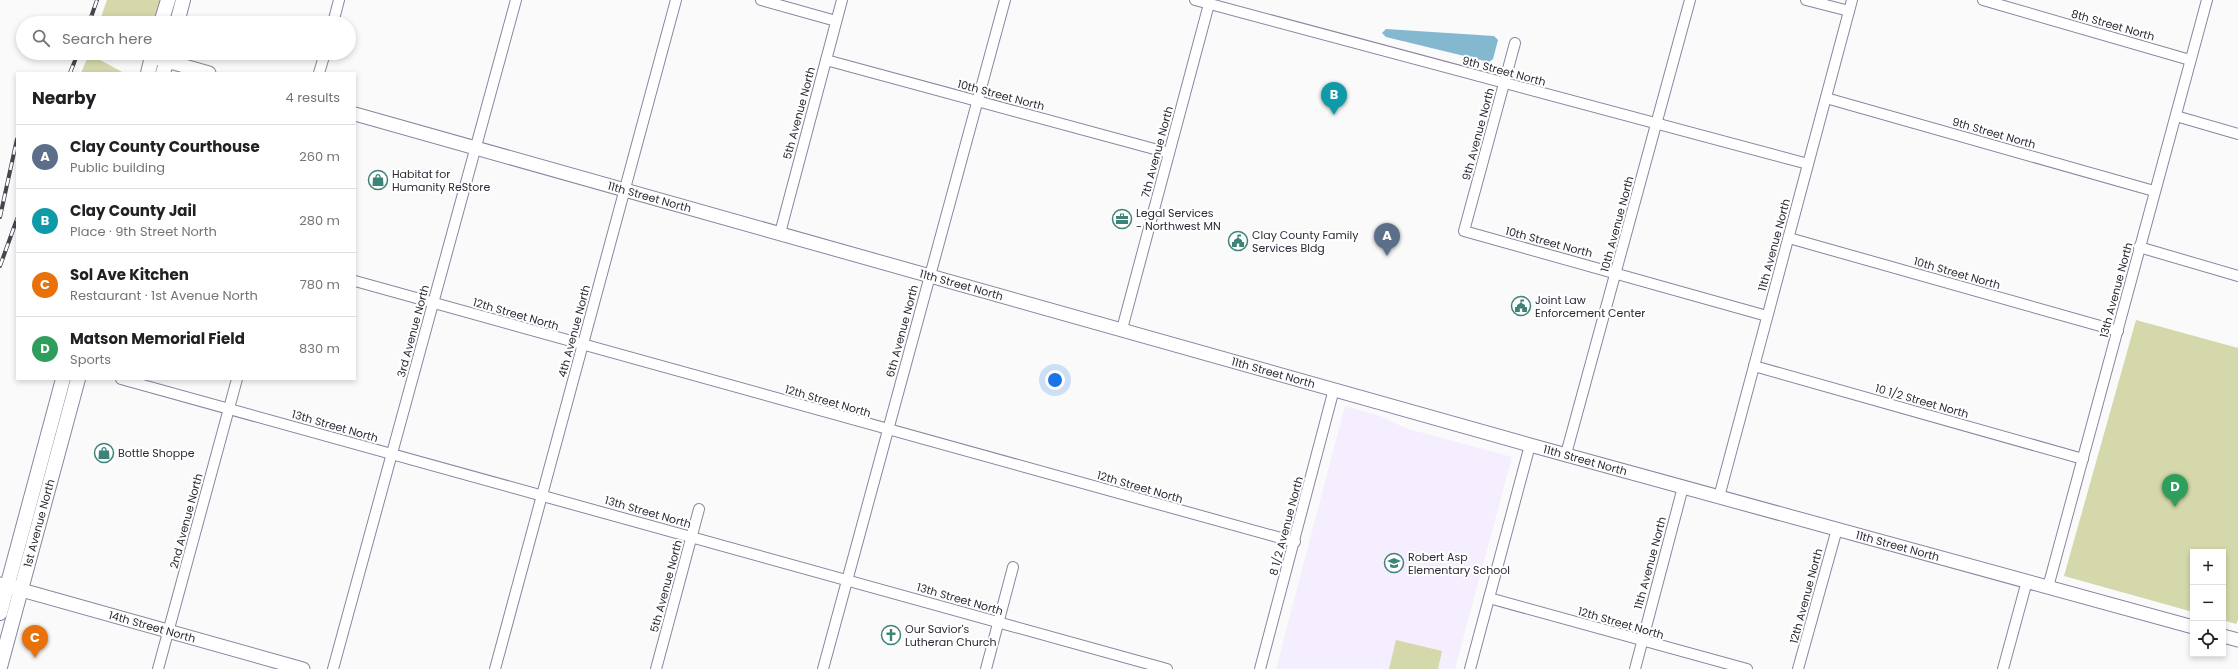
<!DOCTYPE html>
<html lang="en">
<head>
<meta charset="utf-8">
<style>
	:root { --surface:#fff; --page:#f2f2f2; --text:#202124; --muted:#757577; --line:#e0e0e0; --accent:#0b8043 }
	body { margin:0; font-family:Poppins,sans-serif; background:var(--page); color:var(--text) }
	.controls { position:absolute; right:12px; bottom:12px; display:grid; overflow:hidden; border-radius:0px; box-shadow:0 2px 6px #0003 }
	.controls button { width:36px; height:36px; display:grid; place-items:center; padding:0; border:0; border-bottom:1px solid var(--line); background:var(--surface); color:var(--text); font:20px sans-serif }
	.you { position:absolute; left:1055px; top:380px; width:14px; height:14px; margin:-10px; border:3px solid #fff; border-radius:50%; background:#1a73e8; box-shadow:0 0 0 6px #1a73e833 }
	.badge { display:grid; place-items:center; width:26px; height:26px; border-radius:50%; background:var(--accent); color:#fff; font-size:13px; font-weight:700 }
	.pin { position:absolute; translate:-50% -33px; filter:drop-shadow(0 1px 2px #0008) }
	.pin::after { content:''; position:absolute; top:21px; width:14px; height:12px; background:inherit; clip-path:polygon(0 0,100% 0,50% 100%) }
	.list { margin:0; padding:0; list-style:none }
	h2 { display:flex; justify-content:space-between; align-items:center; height:52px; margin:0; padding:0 16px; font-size:17px }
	h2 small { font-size:13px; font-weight:400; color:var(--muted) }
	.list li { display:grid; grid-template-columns:26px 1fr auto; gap:12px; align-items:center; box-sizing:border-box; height:64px; padding:0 16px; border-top:1px solid var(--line) }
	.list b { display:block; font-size:15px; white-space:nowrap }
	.list p { margin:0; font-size:13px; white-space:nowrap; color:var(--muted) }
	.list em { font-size:13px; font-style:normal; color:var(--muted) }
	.icon { flex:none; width:22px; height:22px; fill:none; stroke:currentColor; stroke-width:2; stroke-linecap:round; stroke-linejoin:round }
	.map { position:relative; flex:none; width:2238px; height:669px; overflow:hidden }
	.search { position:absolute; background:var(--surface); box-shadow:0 2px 6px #0003; left:16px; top:16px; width:340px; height:44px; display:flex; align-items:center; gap:10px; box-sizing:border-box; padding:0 14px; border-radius:22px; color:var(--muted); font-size:15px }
	.panel { position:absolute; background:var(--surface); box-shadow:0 2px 6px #0003; left:16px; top:72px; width:340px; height:308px; border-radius:0px }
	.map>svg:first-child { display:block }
	.built { fill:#f5eefe }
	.green { fill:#d4d8ab }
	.water { fill:#84b8d1 }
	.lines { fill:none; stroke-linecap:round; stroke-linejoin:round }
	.minor-casing { stroke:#9083a1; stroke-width:12 }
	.tertiary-casing { stroke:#9083a1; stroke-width:15 }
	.secondary-casing { stroke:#9083a1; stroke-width:16 }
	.minor { stroke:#fff; stroke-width:10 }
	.tertiary { stroke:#fff; stroke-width:13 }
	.secondary { stroke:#fff; stroke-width:14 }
	.rail-casing { stroke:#49454f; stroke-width:4 }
	.rail { stroke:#fff; stroke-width:2.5; stroke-dasharray:8; stroke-linecap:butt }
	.labels { text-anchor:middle; stroke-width:4; stroke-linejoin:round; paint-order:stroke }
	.street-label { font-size:11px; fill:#2e2935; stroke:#fff }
	.poi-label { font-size:11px; fill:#2e2935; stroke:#fff; text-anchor:start }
</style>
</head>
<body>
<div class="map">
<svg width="2238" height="669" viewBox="0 0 2238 669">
	<rect width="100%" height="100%" fill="#fafafa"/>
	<path class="built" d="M1345,406L1383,417L1405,428L1512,457L1455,669H1276Z"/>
	<g class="green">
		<path d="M107,0H162L156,23H99Z"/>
		<path d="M89,54L124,73H81Z"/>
		<path d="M2136,320L2238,348V620L2236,624L2223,620V552H2193V612L2064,576Z"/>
		<path d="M1396,640L1442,651L1438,669H1389Z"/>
	</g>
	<path class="water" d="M1386,29L1494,36L1498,40L1493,59L1489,62L1386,37L1382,33Z"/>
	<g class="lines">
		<defs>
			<g id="minor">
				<path d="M761,0L836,21"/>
				<path d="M1195,0L1808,164"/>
				<path d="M1806,0L1849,11"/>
				<path d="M1983,0L2190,60"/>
				<path d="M333,23L339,0"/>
				<path d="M1515,43L1464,231L1767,316"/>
				<path d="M826,60L1169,153"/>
				<path d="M319,73L325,53"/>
				<path d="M1826,98L2154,191"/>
				<path d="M2176,116L2238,134"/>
				<path d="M780,233L842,0"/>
				<path d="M1789,238L2118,331"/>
				<path d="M2139,247L2238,276"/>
				<path d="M355,281L1295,542"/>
				<path d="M1122,329L1209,4"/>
				<path d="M1754,366L2083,459"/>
				<path d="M121,379L1167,669"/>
				<path d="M1566,454L1690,0"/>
				<path d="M1719,497L1852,0"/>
				<path d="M2048,587L2207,0"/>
				<path d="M1489,598L1747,669"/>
				<path d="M158,669L237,379"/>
				<path d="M333,669L516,0"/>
				<path d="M495,669L676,0"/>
				<path d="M656,669L699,509"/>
				<path d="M823,669L1005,0"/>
				<path d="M986,669L1013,567"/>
				<path d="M1260,669L1334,389"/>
				<path d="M1470,669L1530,445"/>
				<path d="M1635,669L1683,487"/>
				<path d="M1798,669L1837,529"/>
				<path d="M2003,669L2027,581"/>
			</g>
			<g id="tertiary">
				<path d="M156,58L209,73"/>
				<path id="s1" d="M355,114L1530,445L2193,627"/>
				<path id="s2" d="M0,584L303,669"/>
				<path d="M2223,636L2238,640"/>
			</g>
			<g id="secondary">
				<path d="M161,23L168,0"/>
				<path d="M177,23L183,0"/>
				<path d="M148,73L153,53"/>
				<path d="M163,73L169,53"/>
				<path d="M0,613L63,379"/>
				<path id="s3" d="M0,667L78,379"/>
			</g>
		</defs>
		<use href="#minor" class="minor-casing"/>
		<use href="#tertiary" class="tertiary-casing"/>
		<use href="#secondary" class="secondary-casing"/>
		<use href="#minor" class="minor"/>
		<use href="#tertiary" class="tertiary"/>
		<use href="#secondary" class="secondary"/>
		<defs>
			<g id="rail">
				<path d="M89,23L97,0"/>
				<path d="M70,73L78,53"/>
				<path d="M0,217L17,139"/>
				<path d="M0,266L17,219"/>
			</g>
		</defs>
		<use href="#rail" class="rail-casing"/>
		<use href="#rail" class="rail"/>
	</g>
	<defs>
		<symbol id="shop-ring" viewBox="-11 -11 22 22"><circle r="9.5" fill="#fff" stroke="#3e8378" stroke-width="1.5"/><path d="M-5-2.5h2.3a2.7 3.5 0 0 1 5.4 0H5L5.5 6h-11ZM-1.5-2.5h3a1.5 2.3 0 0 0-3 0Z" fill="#3e8378"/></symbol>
		<symbol id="office-ring" viewBox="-11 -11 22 22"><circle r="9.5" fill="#fff" stroke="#3e8378" stroke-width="1.5"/><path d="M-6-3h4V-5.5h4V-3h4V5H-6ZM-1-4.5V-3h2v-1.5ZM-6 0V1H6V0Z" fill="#3e8378"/></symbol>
		<symbol id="civic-ring" viewBox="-11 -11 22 22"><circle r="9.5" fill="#fff" stroke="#3e8378" stroke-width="1.5"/><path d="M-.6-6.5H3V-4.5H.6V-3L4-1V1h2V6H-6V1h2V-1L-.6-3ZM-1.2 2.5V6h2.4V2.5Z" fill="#3e8378"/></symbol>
		<symbol id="school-ring" viewBox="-11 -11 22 22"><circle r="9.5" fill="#fff" stroke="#3e8378" stroke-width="1.5"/><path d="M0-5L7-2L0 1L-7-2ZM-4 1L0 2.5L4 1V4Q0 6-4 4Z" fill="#3e8378"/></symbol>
		<symbol id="church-ring" viewBox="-11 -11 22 22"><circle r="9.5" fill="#fff" stroke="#3e8378" stroke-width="1.5"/><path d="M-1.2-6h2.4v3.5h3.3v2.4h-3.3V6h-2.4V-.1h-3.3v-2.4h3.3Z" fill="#3e8378"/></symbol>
	</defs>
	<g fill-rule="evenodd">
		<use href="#shop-ring" x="367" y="169" width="22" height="22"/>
		<use href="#office-ring" x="1111" y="208" width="22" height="22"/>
		<use href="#civic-ring" x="1227" y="230" width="22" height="22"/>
		<use href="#civic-ring" x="1510" y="295" width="22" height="22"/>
		<use href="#shop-ring" x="93" y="442" width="22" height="22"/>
		<use href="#school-ring" x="1383" y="552" width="22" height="22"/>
		<use href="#church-ring" x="880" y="624" width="22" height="22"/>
	</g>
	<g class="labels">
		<g class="street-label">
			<text transform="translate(2113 25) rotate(16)" y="4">8th Street North</text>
			<text transform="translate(1504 71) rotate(15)" y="4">9th Street North</text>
			<text transform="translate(1001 95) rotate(15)" y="4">10th Street North</text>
			<text transform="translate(799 113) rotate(-75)" y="4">5th Avenue North</text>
			<text transform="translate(1994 133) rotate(16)" y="4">9th Street North</text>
			<text transform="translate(1478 134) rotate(-75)" y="4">9th Avenue North</text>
			<text transform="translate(1157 152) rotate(-75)" y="4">7th Avenue North</text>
			<text dy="4" stroke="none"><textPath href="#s1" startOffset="306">11th Street North</textPath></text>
			<text transform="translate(1617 224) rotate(-75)" y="4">10th Avenue North</text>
			<text transform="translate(1549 242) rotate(15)" y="4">10th Street North</text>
			<text transform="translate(1774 245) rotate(-75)" y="4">11th Avenue North</text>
			<text transform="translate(1957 273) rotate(16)" y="4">10th Street North</text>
			<text dy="4" stroke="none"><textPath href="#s1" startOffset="630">11th Street North</textPath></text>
			<text transform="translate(2116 290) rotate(-75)" y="4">13th Avenue North</text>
			<text transform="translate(516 314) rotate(16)" y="4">12th Street North</text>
			<text transform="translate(413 331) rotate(-75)" y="4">3rd Avenue North</text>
			<text transform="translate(574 331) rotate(-75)" y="4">4th Avenue North</text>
			<text transform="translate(902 331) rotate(-75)" y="4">6th Avenue North</text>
			<text dy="4" stroke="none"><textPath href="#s1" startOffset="954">11th Street North</textPath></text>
			<text transform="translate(828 401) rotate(16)" y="4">12th Street North</text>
			<text transform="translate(1922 401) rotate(16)" y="4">10 1/2 Street North</text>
			<text transform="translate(335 426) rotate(16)" y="4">13th Street North</text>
			<text dy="4" stroke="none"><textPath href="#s1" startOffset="1278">11th Street North</textPath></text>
			<text transform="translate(1140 487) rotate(16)" y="4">12th Street North</text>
			<text transform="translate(648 512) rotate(16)" y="4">13th Street North</text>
			<text transform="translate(186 521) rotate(-75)" y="4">2nd Avenue North</text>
			<text dy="4" stroke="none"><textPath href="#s3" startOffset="149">1st Avenue North</textPath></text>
			<text transform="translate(1286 526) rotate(-75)" y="4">8 1/2 Avenue North</text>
			<text dy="4" stroke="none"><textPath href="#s1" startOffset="1602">11th Street North</textPath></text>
			<text transform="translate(1650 563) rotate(-75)" y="4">11th Avenue North</text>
			<text transform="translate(666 586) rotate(-75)" y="4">5th Avenue North</text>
			<text transform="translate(1806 596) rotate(-75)" y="4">12th Avenue North</text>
			<text transform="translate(960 599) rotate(16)" y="4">13th Street North</text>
			<text transform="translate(1621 623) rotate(16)" y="4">12th Street North</text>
			<text dy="4" stroke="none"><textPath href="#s2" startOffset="158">14th Street North</textPath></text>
		</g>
		<g class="poi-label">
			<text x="392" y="178">Habitat for<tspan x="392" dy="13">Humanity ReStore</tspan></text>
			<text x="1136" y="217">Legal Services<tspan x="1136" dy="13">- Northwest MN</tspan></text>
			<text x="1252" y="239">Clay County Family<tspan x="1252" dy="13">Services Bldg</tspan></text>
			<text x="1535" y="304">Joint Law<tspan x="1535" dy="13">Enforcement Center</tspan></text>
			<text x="118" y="457">Bottle Shoppe</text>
			<text x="1408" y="561">Robert Asp<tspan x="1408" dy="13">Elementary School</tspan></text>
			<text x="905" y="633">Our Savior's<tspan x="905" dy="13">Lutheran Church</tspan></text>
		</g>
	</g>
</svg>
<div class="controls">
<button>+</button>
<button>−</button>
<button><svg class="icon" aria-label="locate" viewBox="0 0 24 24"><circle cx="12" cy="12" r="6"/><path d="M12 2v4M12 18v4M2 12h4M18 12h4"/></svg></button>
</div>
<div class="you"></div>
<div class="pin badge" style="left:1387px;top:256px;background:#5c6f8a">A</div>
<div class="pin badge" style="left:1334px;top:115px;background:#0f9aa8">B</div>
<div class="pin badge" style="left:35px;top:658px;background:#e8710a">C</div>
<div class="pin badge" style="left:2175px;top:507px;background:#2e9e5b">D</div>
<div class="search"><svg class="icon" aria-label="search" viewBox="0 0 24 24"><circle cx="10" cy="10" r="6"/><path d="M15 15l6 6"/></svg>Search here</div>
<section class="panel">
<h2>Nearby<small>4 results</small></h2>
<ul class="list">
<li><span class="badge" style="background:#5c6f8a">A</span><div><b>Clay County Courthouse</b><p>Public building</p></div><em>260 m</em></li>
<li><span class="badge" style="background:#0f9aa8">B</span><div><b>Clay County Jail</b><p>Place · 9th Street North</p></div><em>280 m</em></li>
<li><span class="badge" style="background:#e8710a">C</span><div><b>Sol Ave Kitchen</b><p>Restaurant · 1st Avenue North</p></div><em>780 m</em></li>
<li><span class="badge" style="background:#2e9e5b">D</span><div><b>Matson Memorial Field</b><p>Sports</p></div><em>830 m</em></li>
</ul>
</section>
</div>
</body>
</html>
